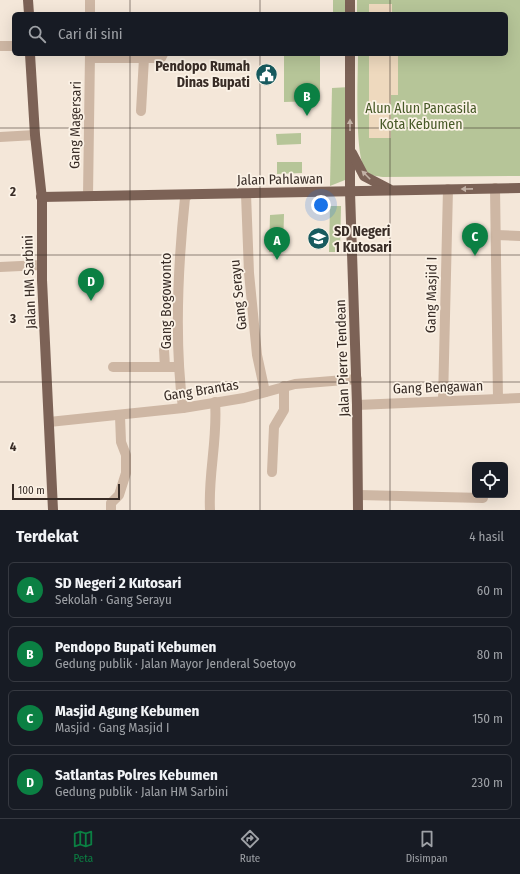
<!DOCTYPE html>
<html lang="id">
<head>
<meta charset="utf-8">
<style>
	:root { --surface:#171b24; --page:#20242c; --text:#f1f3f6; --muted:#9ea1a6; --line:#363941; --accent:#0b8043 }
	body { margin:0; font-family:"Fira Sans Condensed",sans-serif; background:var(--page); color:var(--text) }
	.controls { position:absolute; right:12px; bottom:12px; display:grid; overflow:hidden; border-radius:6px; box-shadow:0 4px 16px #0002 }
	.controls button { width:36px; height:36px; display:grid; place-items:center; padding:0; border:0; border-bottom:1px solid var(--line); background:var(--surface); color:var(--text); font:20px sans-serif }
	.scale { position:absolute; left:12px; bottom:10px; width:108px; box-sizing:border-box; padding-left:4px; border:2px solid #382c26; border-top:0; font-size:11px; line-height:14px; white-space:nowrap; color:#382c26; -webkit-text-stroke:3px #fbf2e6; paint-order:stroke }
	.you { position:absolute; left:321px; top:205px; width:14px; height:14px; margin:-10px; border:3px solid #fff; border-radius:50%; background:#1a73e8; box-shadow:0 0 0 6px #1a73e833 }
	.badge { display:grid; place-items:center; width:26px; height:26px; border-radius:50%; background:var(--accent); color:#fff; font-size:13px; font-weight:700 }
	.pin { position:absolute; translate:-50% -33px; filter:drop-shadow(0 1px 2px #0008) }
	.pin::after { content:''; position:absolute; top:21px; width:14px; height:12px; background:inherit; clip-path:polygon(0 0,100% 0,50% 100%) }
	.list { margin:0; padding:0; list-style:none }
	h2 { display:flex; justify-content:space-between; align-items:center; height:52px; margin:0; padding:0 16px; font-size:17px }
	h2 small { font-size:13px; font-weight:400; color:var(--muted) }
	.list li { display:grid; grid-template-columns:26px 1fr auto; gap:12px; align-items:center; box-sizing:border-box; height:56px; margin:0 8px 8px; padding:0 8px; border:1px solid var(--line); border-radius:6px }
	.list b { display:block; font-size:15px; white-space:nowrap }
	.list p { margin:0; font-size:13px; white-space:nowrap; color:var(--muted) }
	.list em { font-size:13px; font-style:normal; color:var(--muted) }
	.icon { flex:none; width:22px; height:22px; fill:none; stroke:currentColor; stroke-width:2; stroke-linecap:round; stroke-linejoin:round }
	.map { position:relative; flex:none; width:520px; height:510px; overflow:hidden }
	.search { position:absolute; background:var(--surface); box-shadow:0 4px 16px #0002; left:12px; right:12px; top:12px; height:44px; display:flex; align-items:center; gap:10px; box-sizing:border-box; padding:0 14px; border-radius:6px; color:var(--muted); font-size:15px }
	.sheet { height:308px; background:var(--surface) }
	nav { display:flex; justify-content:space-around; align-items:center; box-sizing:border-box; height:56px; border-top:1px solid var(--line); background:var(--surface); font-size:11px; color:var(--muted) }
	nav a { display:grid; justify-items:center; gap:2px }
	nav .on { color:var(--accent) }
	.map>svg:first-child { display:block }
	.green { fill:#b6c598 }
	.plaza { fill:#eed9be }
	.lines { fill:none; stroke-linecap:round; stroke-linejoin:round }
	.minor { stroke:#ceb7a4; stroke-width:10 }
	.major { stroke:#7c6256; stroke-width:10 }
	.oneway { fill:#c2b1a5 }
	.grid { fill:none; stroke:#382c26; stroke-width:1; stroke-opacity:0.55 }
	.labels { text-anchor:middle; stroke-width:3.5; stroke-linejoin:round; paint-order:stroke }
	.poi-label { font-size:14px; font-weight:bold; fill:#382c26; stroke:#fbf2e6; text-anchor:end }
	.park-label { font-size:14px; fill:#475927; stroke:#fbf2e6 }
	.street-label { font-size:14px; fill:#382c26; stroke:#fbf2e6 }
	.grid-label { font-size:13px; text-anchor:middle; font-weight:bold; fill:#382c26; stroke:#fbf2e6; stroke-width:3.5; stroke-linejoin:round; paint-order:stroke }
</style>
</head>
<body>
<div class="map">
<svg width="520" height="510" viewBox="0 0 520 510">
	<rect width="100%" height="100%" fill="#f4e7d9"/>
	<g class="green">
		<rect x="333" y="0" width="15" height="14"/>
		<path d="M357,0H520V176L383,177C377,176 370,176 366,171C354,158 358,75 358,54H506V14H357Z"/>
		<path d="M284,54H320V101L284,102Z"/>
		<path d="M350,87V178L330,186L332,88Z"/>
		<path d="M301,133V144L277,145L276,134Z"/>
		<path d="M277,162H302V173L277,174Z"/>
		<path d="M330,206H341L340,252H329Z"/>
		<path d="M284,214L283,252H269L270,215Z"/>
	</g>
	<g class="plaza">
		<rect x="369" y="4" width="23" height="10"/>
		<path d="M369,54H398V95H391V138H369Z"/>
	</g>
	<g class="lines">
		<g class="minor">
			<path d="M90,14V0"/>
			<path d="M0,46H14"/>
			<path d="M90,58H161L163,54"/>
			<path d="M141,111L144,58"/>
			<path d="M0,137L35,135"/>
			<path d="M495,188L498,399"/>
			<path d="M246,194L249,273L257,355L265,392"/>
			<path d="M88,196L90,54"/>
			<path d="M496,235L520,236"/>
			<path d="M0,267L42,265"/>
			<path d="M164,350L165,367"/>
			<path d="M113,367H179"/>
			<path d="M443,401L448,189"/>
			<path d="M357,405L520,398"/>
			<path d="M183,408C174,341 178,265 185,198L187,196"/>
			<path d="M49,422L183,408L244,398L295,384L357,379"/>
			<path d="M272,472L274,427L284,410V386"/>
			<path d="M359,495L483,498"/>
			<path d="M111,510V503L119,495L126,473V455L121,442L120,416"/>
			<path d="M210,510C208,474 218,438 215,402"/>
		</g>
		<g class="major">
			<path d="M28,0L29,14"/>
			<path d="M350,14V0"/>
			<path d="M30,54L35,135L42,199V280L53,510"/>
			<path d="M350,54V192L357,405L358,510"/>
			<path d="M352,153L364,176L389,189"/>
			<path d="M41,197L520,188"/>
		</g>
	</g>
	<defs><path id="oneway-solid" d="M-6-.8H1V-3.2L6.5 0L1 3.2V.8H-6Z"/></defs>
	<g class="oneway">
		<use href="#oneway-solid" transform="translate(350 125) rotate(-90)"/>
		<use href="#oneway-solid" transform="translate(366 175) rotate(-135)"/>
		<use href="#oneway-solid" transform="translate(467 189) rotate(179)"/>
	</g>
	<path class="grid" d="M130,0V14M260,0V14M390,0V14M130,54V510M260,54V510M390,54V510M0,128H520M0,255H520M0,382H520"/>
	<defs>
		<symbol id="civic-disc" viewBox="-11 -11 22 22"><circle r="9.5" fill="#175a5e" stroke="#fbf2e6"/><path d="M-.6-6.5H3V-4.5H.6V-3L4-1V1h2V6H-6V1h2V-1L-.6-3ZM-1.2 2.5V6h2.4V2.5Z" fill="#fff"/></symbol>
		<symbol id="school-disc" viewBox="-11 -11 22 22"><circle r="9.5" fill="#175a5e" stroke="#fbf2e6"/><path d="M0-5L7-2L0 1L-7-2ZM-4 1L0 2.5L4 1V4Q0 6-4 4Z" fill="#fff"/></symbol>
	</defs>
	<g fill-rule="evenodd">
		<use href="#civic-disc" x="254" y="62" width="25" height="25"/>
		<use href="#school-disc" x="306" y="226" width="25" height="25"/>
	</g>
	<g class="labels">
		<g class="poi-label">
			<text x="250" y="71">Pendopo Rumah<tspan x="250" dy="16">Dinas Bupati</tspan></text>
			<text x="334" y="236" text-anchor="start">SD Negeri<tspan x="334" dy="16">1 Kutosari</tspan></text>
		</g>
		<g class="park-label">
			<text x="421" y="113">Alun Alun Pancasila<tspan x="421" dy="16">Kota Kebumen</tspan></text>
		</g>
		<g class="street-label">
			<text transform="translate(75 125) rotate(-89)" y="5">Gang Magersari</text>
			<text transform="translate(280 179) rotate(-1)" y="5">Jalan Pahlawan</text>
			<text transform="translate(29 282) rotate(-92)" y="5">Jalan HM Sarbini</text>
			<text transform="translate(238 295) rotate(-96)" y="5">Gang Serayu</text>
			<text transform="translate(431 295) rotate(-89)" y="5">Gang Masjid I</text>
			<text transform="translate(166 301) rotate(-90)" y="5">Gang Bogowonto</text>
			<text transform="translate(342 358) rotate(-92)" y="5">Jalan Pierre Tendean</text>
			<text transform="translate(438 387) rotate(-2)" y="5">Gang Bengawan</text>
			<text transform="translate(201 390) rotate(-9)" y="5">Gang Brantas</text>
		</g>
	</g>
	<g class="grid-label">
		<text x="13" y="196">2</text>
		<text x="13" y="323">3</text>
		<text x="13" y="451">4</text>
	</g>
</svg>
<div class="controls">
<button><svg class="icon" aria-label="locate" viewBox="0 0 24 24"><circle cx="12" cy="12" r="6"/><path d="M12 2v4M12 18v4M2 12h4M18 12h4"/></svg></button>
</div>
<div class="scale">100 m</div>
<div class="you"></div>
<div class="pin badge" style="left:277px;top:260px">A</div>
<div class="pin badge" style="left:307px;top:116px">B</div>
<div class="pin badge" style="left:475px;top:256px">C</div>
<div class="pin badge" style="left:91px;top:301px">D</div>
<div class="search"><svg class="icon" aria-label="search" viewBox="0 0 24 24"><circle cx="10" cy="10" r="6"/><path d="M15 15l6 6"/></svg>Cari di sini</div>
</div>
<section class="sheet">
<h2>Terdekat<small>4 hasil</small></h2>
<ul class="list">
<li><span class="badge">A</span><div><b>SD Negeri 2 Kutosari</b><p>Sekolah · Gang Serayu</p></div><em>60 m</em></li>
<li><span class="badge">B</span><div><b>Pendopo Bupati Kebumen</b><p>Gedung publik · Jalan Mayor Jenderal Soetoyo</p></div><em>80 m</em></li>
<li><span class="badge">C</span><div><b>Masjid Agung Kebumen</b><p>Masjid · Gang Masjid I</p></div><em>150 m</em></li>
<li><span class="badge">D</span><div><b>Satlantas Polres Kebumen</b><p>Gedung publik · Jalan HM Sarbini</p></div><em>230 m</em></li>
</ul>
</section>
<nav>
<a class="on"><svg class="icon" aria-label="map" viewBox="0 0 24 24"><path d="M3 6l6-2 6 2 6-2v14l-6 2-6-2-6 2zM9 4v14M15 6v14"/></svg>Peta</a>
<a><svg class="icon" aria-label="directions" viewBox="0 0 24 24"><path d="M12 3l9 9-9 9-9-9zM9 14v-3h6M13 9l2 2-2 2"/></svg>Rute</a>
<a><svg class="icon" aria-label="saved" viewBox="0 0 24 24"><path d="M7 4h10v16l-5-4-5 4z"/></svg>Disimpan</a>
</nav>
</body>
</html>
